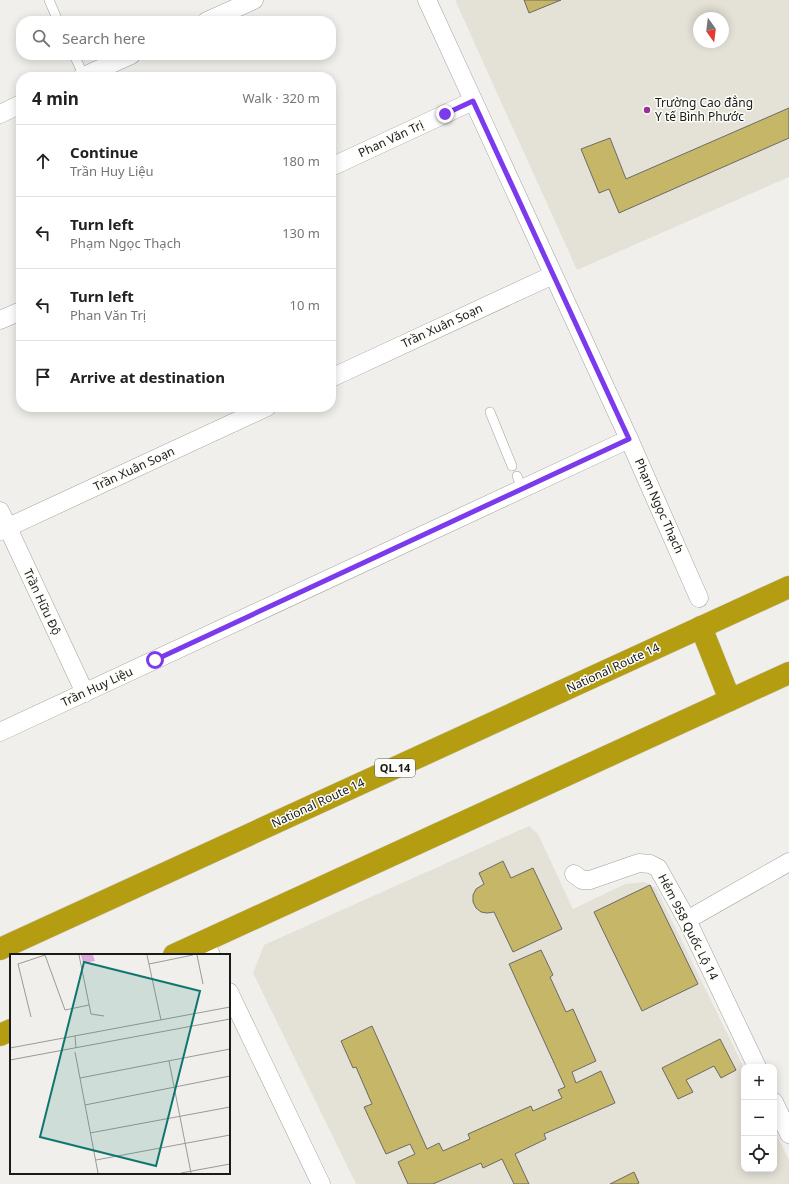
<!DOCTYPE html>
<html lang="en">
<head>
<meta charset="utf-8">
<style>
	:root { --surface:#fff; --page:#f2f2f2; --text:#222; --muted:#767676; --line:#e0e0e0 }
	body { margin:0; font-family:"Noto Sans",sans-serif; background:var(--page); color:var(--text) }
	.controls { position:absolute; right:12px; bottom:12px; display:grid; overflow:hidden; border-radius:8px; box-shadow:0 2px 10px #0003 }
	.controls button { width:36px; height:36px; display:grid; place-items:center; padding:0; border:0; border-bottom:1px solid var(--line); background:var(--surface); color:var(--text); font:20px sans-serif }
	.compass { position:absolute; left:693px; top:12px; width:36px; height:36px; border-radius:50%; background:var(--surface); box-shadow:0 2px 10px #0003; rotate:166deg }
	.stop { position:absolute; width:12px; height:12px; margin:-9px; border:3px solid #7c3aed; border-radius:50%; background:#fff }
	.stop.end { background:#7c3aed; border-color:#fff; box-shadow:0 1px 4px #0008 }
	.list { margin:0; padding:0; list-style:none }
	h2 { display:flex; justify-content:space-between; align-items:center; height:52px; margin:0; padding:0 16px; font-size:17px }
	h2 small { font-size:13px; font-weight:400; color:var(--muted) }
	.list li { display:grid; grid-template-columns:26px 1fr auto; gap:12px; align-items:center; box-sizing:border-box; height:72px; padding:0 16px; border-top:1px solid var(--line) }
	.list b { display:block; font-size:15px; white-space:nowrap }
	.list p { margin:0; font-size:13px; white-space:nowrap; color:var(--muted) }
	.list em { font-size:13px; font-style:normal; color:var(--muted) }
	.icon { flex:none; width:22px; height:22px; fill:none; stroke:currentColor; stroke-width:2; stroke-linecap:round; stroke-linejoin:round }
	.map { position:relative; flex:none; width:789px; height:1184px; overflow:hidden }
	.search { position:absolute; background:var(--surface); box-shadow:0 2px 10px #0003; left:16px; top:16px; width:320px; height:44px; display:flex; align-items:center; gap:10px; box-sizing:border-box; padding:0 14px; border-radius:16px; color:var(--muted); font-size:15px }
	.panel { position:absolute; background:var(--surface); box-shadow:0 2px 10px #0003; left:16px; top:72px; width:320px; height:340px; border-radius:16px }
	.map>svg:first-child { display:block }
	.built { fill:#e4e2d7; fill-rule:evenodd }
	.building { fill:#c6b667; stroke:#6b6a67 }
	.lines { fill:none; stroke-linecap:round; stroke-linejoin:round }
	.lane-casing { stroke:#a1a19d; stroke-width:10 }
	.street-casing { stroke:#a1a19d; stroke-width:19 }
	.highway-casing { stroke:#cdcdcc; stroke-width:23 }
	.lane { stroke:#fff; stroke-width:9 }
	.street { stroke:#fff; stroke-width:18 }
	.highway { stroke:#b59d12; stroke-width:22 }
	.route { stroke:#7c3aed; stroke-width:5 }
	.poi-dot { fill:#953198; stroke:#fdfdf9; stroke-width:1.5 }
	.labels { text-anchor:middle; stroke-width:3; stroke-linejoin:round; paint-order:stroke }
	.shield { fill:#fdfdf9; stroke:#5e5e5c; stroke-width:1 }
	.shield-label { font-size:11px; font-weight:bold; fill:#1a1a18 }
	.poi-label { font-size:12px; fill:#1a1a18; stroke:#fdfdf9; text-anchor:start }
	.street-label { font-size:12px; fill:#1a1a18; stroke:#fdfdf9 }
	.inset-road { fill:none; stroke:#9a9a97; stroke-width:1 }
	.view { fill:#0f766e; fill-opacity:0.15; stroke:#0f766e; stroke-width:2 }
	.inset-edge { fill:none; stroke:#1a1a18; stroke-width:2 }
</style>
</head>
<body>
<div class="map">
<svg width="789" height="1184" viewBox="0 0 789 1184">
	<rect width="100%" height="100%" fill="#f0efeb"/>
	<g class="built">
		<path d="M455,0H789V177L577,270ZM699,18H723V42H699Z"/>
		<path d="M529,826L538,834L573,909L625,884L645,882L656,888L744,1068V1169H774V1129L789,1160V1184H356L253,973L264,945Z"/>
	</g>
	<g class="building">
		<path d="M524,0H561L529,13Z"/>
		<path d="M789,108V138L619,213L609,189L599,193L581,149L610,138L626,179Z"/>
		<path d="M503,861L511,878L533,868L562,929L513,952L494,912L487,913L481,912L476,908L473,902V895L476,889L484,884L479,873Z"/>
		<path d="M650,885L698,984L642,1011L594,912Z"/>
		<path d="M541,950L553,975L550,977L566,1012L573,1009L596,1061L572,1072L576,1083L601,1071L615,1103L544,1134L546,1139L515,1154L529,1184H514L502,1159L483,1168L481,1163L433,1184H408L398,1162L415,1154L410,1144L386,1154L364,1107L372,1104L356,1067L353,1068L341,1041L372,1026L427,1149L439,1143L443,1151L470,1139L468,1134L531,1106L533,1111L562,1098L558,1090L565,1087L509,964Z"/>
		<path d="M720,1039L736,1070L721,1078L714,1066L686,1080L693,1092L678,1099L662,1068Z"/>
		<path d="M634,1172L639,1183L637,1184H610Z"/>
	</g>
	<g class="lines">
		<defs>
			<g id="lane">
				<path d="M49,0L58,21"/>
				<path d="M74,55L84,76"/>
				<path d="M490,412L512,466"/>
				<path d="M517,476L522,489"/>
			</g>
			<g id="street">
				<path d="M427,0L629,439L699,598"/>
				<path d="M207,21L254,0"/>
				<path d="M82,77L131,55"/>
				<path d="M0,114L21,104"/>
				<path d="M331,167L473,101"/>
				<path d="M0,320L21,311"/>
				<path d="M331,378L553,275"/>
				<path d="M0,511L85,693"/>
				<path d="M0,531L267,407"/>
				<path d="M0,732L629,439"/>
				<path d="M574,874L582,880H590L639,863L650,864L658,868L687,920L757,1067"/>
				<path d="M687,920L789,862"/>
				<path d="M204,941L211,955"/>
				<path d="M229,992L321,1184"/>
				<path d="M774,1102L789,1134"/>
			</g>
			<g id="highway">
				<path d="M701,627L730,700"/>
				<path d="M0,949L789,587"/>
				<path d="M174,955L789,673"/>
				<path d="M0,1035L11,1030"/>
			</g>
		</defs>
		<use href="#lane" class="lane-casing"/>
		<use href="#street" class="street-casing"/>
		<use href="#highway" class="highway-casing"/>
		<use href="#lane" class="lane"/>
		<use href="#street" class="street"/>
		<use href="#highway" class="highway"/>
	</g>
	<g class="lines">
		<path class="route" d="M155,660L629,439L473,101L445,114"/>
	</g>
	<circle class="poi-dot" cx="647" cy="110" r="4"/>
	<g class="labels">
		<rect class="shield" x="375" y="759" width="40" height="18" rx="3"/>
		<g class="shield-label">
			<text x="395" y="772">QL.14</text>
		</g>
		<g class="poi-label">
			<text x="655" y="107">Trường Cao đẳng<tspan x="655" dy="14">Y tế Bình Phước</tspan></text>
		</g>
		<g class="street-label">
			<text transform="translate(391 139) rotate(-25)" y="4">Phan Văn Trị</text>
			<text transform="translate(442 326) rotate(-25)" y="4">Trần Xuân Soạn</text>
			<text transform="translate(134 469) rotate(-25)" y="4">Trần Xuân Soạn</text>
			<text transform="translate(659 506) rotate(66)" y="4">Phạm Ngọc Thạch</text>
			<text transform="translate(42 602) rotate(65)" y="4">Trần Hữu Độ</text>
			<text transform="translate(613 668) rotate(-25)" y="4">National Route 14</text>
			<text transform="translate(97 687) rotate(-25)" y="4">Trần Huy Liệu</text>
			<text transform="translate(318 803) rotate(-25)" y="4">National Route 14</text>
			<text transform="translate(688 927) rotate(63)" y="4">Hẻm 958 Quốc Lộ 14</text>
		</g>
	</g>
	<g transform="translate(10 954)">
		<rect width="220" height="220" fill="#f0efeb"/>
		<path d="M71,1H83L85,7L73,9Z" fill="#dcaadb"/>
		<path class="inset-road" d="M69,1L81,60L94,62M137,1L151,66M187,1L193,30M139,10L183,1M21,63L8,10L35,1L55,56L79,51M65,82L66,94M0,94L220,53M65,98L88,219M0,106L220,65M159,107L181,219M70,124L220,95M75,151L220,122M80,179L220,153M86,206L220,181M171,219L220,210"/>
		<path class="view" d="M74,8L190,37L146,212L30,183Z"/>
		<rect width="220" height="220" class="inset-edge"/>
	</g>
</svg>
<div class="controls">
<button>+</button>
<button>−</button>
<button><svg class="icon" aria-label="locate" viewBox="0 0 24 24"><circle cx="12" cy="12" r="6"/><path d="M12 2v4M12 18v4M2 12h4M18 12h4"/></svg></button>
</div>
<svg class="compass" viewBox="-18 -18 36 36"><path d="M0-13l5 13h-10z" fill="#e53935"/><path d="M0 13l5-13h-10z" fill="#767676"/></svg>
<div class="stop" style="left:155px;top:660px"></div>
<div class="stop end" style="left:445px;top:114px"></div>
<div class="search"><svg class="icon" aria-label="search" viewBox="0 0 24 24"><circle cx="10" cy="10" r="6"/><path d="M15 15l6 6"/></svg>Search here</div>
<section class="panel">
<h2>4 min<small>Walk · 320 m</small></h2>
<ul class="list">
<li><svg class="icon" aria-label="ahead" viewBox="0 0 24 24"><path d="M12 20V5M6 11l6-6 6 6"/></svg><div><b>Continue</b><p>Trần Huy Liệu</p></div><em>180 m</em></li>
<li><svg class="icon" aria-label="left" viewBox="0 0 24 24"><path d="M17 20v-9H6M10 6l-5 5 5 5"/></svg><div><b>Turn left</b><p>Phạm Ngọc Thạch</p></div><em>130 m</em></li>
<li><svg class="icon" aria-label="left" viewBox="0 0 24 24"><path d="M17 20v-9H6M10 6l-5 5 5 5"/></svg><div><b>Turn left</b><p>Phan Văn Trị</p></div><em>10 m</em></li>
<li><svg class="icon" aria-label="arrive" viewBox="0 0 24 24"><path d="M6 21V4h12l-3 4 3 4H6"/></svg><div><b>Arrive at destination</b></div></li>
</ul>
</section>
</div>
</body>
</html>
